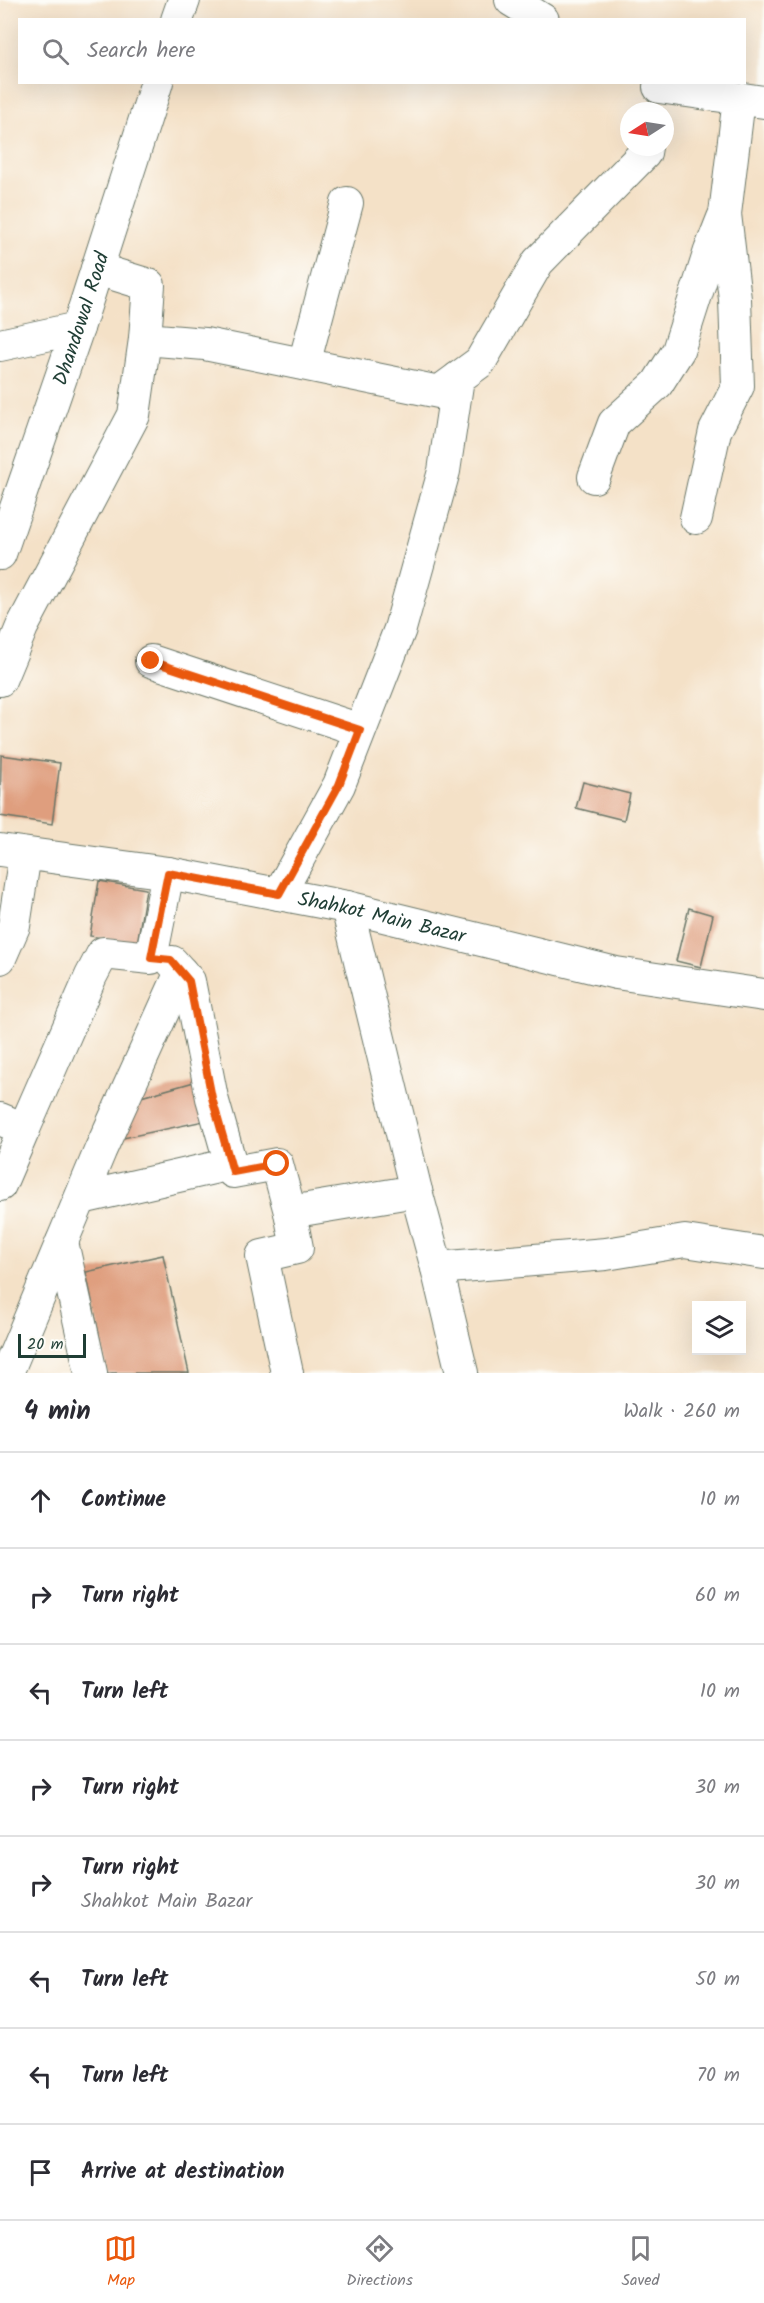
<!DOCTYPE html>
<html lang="en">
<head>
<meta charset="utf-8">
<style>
	:root { --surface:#fff; --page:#f2f2f3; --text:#2b2b33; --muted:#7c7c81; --line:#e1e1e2; --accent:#ea580c }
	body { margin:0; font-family:Kalam,sans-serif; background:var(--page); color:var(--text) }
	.controls { position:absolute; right:18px; bottom:18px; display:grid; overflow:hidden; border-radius:0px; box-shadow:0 6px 24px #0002 }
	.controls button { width:54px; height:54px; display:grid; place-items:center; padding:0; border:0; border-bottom:2px solid var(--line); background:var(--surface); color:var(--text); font:30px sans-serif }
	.compass { position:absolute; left:620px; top:102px; width:54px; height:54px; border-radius:50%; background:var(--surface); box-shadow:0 6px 24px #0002; rotate:258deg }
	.scale { position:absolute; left:18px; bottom:15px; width:68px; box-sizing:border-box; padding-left:6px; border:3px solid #1f3d34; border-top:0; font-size:16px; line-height:21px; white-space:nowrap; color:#1f3d34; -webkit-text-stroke:4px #fdfcf7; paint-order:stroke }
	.stop { position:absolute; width:18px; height:18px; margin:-14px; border:4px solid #ea580c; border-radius:50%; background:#fff }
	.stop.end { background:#ea580c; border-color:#fff; box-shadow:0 2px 6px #0008 }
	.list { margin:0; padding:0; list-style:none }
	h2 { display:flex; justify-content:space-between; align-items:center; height:78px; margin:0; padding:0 24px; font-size:26px }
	h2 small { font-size:20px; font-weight:400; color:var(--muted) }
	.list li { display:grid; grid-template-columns:39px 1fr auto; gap:18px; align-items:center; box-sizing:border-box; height:96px; padding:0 24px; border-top:2px solid var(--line) }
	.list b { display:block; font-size:22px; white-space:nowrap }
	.list p { margin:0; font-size:20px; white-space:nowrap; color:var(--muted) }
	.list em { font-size:20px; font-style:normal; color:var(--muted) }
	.icon { flex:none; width:33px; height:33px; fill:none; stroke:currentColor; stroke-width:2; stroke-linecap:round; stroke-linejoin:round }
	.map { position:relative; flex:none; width:764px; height:1373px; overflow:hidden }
	.search { position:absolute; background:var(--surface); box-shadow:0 6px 24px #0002; left:18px; right:18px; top:18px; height:66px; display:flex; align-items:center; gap:15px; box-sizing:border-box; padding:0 21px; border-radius:0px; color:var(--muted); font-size:22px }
	.sheet { height:846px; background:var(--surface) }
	nav { display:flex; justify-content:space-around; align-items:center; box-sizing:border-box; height:84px; border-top:2px solid var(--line); background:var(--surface); font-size:16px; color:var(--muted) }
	nav a { display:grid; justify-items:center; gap:3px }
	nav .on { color:var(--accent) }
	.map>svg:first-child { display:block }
	.building { fill:#df9e7e }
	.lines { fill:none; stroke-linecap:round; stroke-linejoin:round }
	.minor-casing { stroke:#6a7667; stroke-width:34 }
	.minor { stroke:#fff; stroke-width:32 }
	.route { stroke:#ea580c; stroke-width:8 }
	.labels { text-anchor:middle; stroke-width:4.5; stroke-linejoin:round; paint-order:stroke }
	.street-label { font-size:20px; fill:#1f3d34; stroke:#fdfcf7 }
</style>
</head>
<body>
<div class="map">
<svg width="764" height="1373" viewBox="0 0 764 1373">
	<rect width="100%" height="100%" fill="#fdfcf7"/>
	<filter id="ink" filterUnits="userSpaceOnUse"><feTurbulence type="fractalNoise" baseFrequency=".0167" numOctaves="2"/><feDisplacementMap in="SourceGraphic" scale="12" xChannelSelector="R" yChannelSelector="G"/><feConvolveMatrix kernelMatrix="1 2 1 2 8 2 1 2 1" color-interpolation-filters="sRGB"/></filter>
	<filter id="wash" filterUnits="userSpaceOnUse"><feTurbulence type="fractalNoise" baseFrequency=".008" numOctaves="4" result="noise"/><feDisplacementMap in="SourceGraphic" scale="24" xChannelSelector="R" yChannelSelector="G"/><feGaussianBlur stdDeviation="1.35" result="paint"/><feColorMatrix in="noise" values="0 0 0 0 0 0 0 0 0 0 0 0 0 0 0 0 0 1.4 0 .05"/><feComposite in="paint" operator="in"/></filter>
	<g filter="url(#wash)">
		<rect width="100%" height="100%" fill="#f4e1c7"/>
		<g id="blocks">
			<g class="building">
				<path d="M1,755L60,763L52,824L0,816Z"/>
				<path d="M583,782L630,794L624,820L576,808Z"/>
				<path d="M99,881L146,889L137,944L90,936Z"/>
				<path d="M689,908L713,915L701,967L676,961Z"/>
				<path d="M194,1082L204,1121L114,1140L134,1099Z"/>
				<path d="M163,1255L189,1373H107L86,1272Z"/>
			</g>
		</g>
	</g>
	<g filter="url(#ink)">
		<use href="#blocks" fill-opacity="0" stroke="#6a7667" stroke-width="1.5"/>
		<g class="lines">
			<defs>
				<g id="minor">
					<path d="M511,0L543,20"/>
					<path d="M177,20L184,0"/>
					<path d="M659,87L764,102"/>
					<path d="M145,339L205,344L439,392L480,362L538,262L645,153L646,147"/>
					<path d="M0,345L78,328"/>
					<path d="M304,364L347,203"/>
					<path d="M594,477L614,423L657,384L678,351L710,251L723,218"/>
					<path d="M696,518L715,431L738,386L735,299L725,214L739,99"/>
					<path id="s1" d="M0,554L78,328L157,82"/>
					<path d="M151,661L360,730"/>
					<path d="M0,680L22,627L134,415L145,339L149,285L97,269"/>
					<path id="s2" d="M0,850L168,873L347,907L616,973L764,995"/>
					<path d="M279,894L339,785L400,629L444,471L458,378"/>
					<path d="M0,958L14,926L25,854"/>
					<path d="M172,962L189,981L212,1098L233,1172L277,1164L290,1212"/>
					<path d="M0,1119L24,1129L91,976L103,953L151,958L168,873"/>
					<path d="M0,1185L24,1129"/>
					<path d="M416,1191L437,1268L462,1373"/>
					<path d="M82,1198L231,1164"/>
					<path d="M62,1242L91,1373"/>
					<path d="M437,1268L606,1254L685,1241L764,1253"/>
					<path d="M7,1373L100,1151L181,972"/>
					<path d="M287,1373L262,1256L297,1248L290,1212L416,1191L347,907"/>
				</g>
			</defs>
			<use href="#minor" class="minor-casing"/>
			<use href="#minor" class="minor"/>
		</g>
	</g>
	<g class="lines" filter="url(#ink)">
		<path class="route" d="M151,661L360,730L339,785L279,894L168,873L151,958L171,960L189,981L212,1098L233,1172L277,1164"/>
	</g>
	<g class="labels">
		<g class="street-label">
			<text dy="7" stroke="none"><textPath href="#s1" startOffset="249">Dhandowal Road</textPath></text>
			<text dy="7" stroke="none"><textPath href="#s2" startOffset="388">Shahkot Main Bazar</textPath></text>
		</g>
	</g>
</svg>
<div class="controls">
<button><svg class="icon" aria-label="layers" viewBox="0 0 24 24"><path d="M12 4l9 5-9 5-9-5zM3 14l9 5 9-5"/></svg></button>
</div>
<svg class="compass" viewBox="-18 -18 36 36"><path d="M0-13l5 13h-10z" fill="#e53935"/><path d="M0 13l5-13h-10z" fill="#7c7c81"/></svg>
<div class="scale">20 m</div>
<div class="stop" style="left:277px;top:1164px"></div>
<div class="stop end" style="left:151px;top:661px"></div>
<div class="search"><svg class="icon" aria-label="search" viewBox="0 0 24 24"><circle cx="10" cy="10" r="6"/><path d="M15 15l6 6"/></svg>Search here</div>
</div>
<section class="sheet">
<h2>4 min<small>Walk · 260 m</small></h2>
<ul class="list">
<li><svg class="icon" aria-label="ahead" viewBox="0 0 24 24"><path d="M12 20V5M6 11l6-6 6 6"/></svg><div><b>Continue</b></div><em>10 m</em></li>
<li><svg class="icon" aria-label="right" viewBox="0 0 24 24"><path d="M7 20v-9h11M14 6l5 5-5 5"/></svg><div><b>Turn right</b></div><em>60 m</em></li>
<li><svg class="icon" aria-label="left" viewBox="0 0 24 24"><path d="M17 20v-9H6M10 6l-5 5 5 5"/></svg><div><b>Turn left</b></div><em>10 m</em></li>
<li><svg class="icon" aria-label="right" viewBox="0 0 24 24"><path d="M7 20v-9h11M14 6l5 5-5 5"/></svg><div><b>Turn right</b></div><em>30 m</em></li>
<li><svg class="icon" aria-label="right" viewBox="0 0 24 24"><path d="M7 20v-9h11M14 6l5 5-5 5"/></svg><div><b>Turn right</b><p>Shahkot Main Bazar</p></div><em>30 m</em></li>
<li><svg class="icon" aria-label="left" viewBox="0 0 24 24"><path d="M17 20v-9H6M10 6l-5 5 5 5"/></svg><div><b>Turn left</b></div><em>50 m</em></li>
<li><svg class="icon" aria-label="left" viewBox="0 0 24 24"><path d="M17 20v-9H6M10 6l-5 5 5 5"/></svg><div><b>Turn left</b></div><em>70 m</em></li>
<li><svg class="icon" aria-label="arrive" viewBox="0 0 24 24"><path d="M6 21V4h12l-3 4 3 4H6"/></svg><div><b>Arrive at destination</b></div></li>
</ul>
</section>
<nav>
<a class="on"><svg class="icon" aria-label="map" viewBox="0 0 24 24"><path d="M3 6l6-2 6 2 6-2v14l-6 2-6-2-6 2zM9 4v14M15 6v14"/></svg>Map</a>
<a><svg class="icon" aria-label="directions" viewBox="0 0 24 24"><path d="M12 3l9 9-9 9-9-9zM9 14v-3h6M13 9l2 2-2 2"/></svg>Directions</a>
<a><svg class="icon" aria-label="saved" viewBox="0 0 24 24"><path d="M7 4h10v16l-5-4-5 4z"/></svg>Saved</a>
</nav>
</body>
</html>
